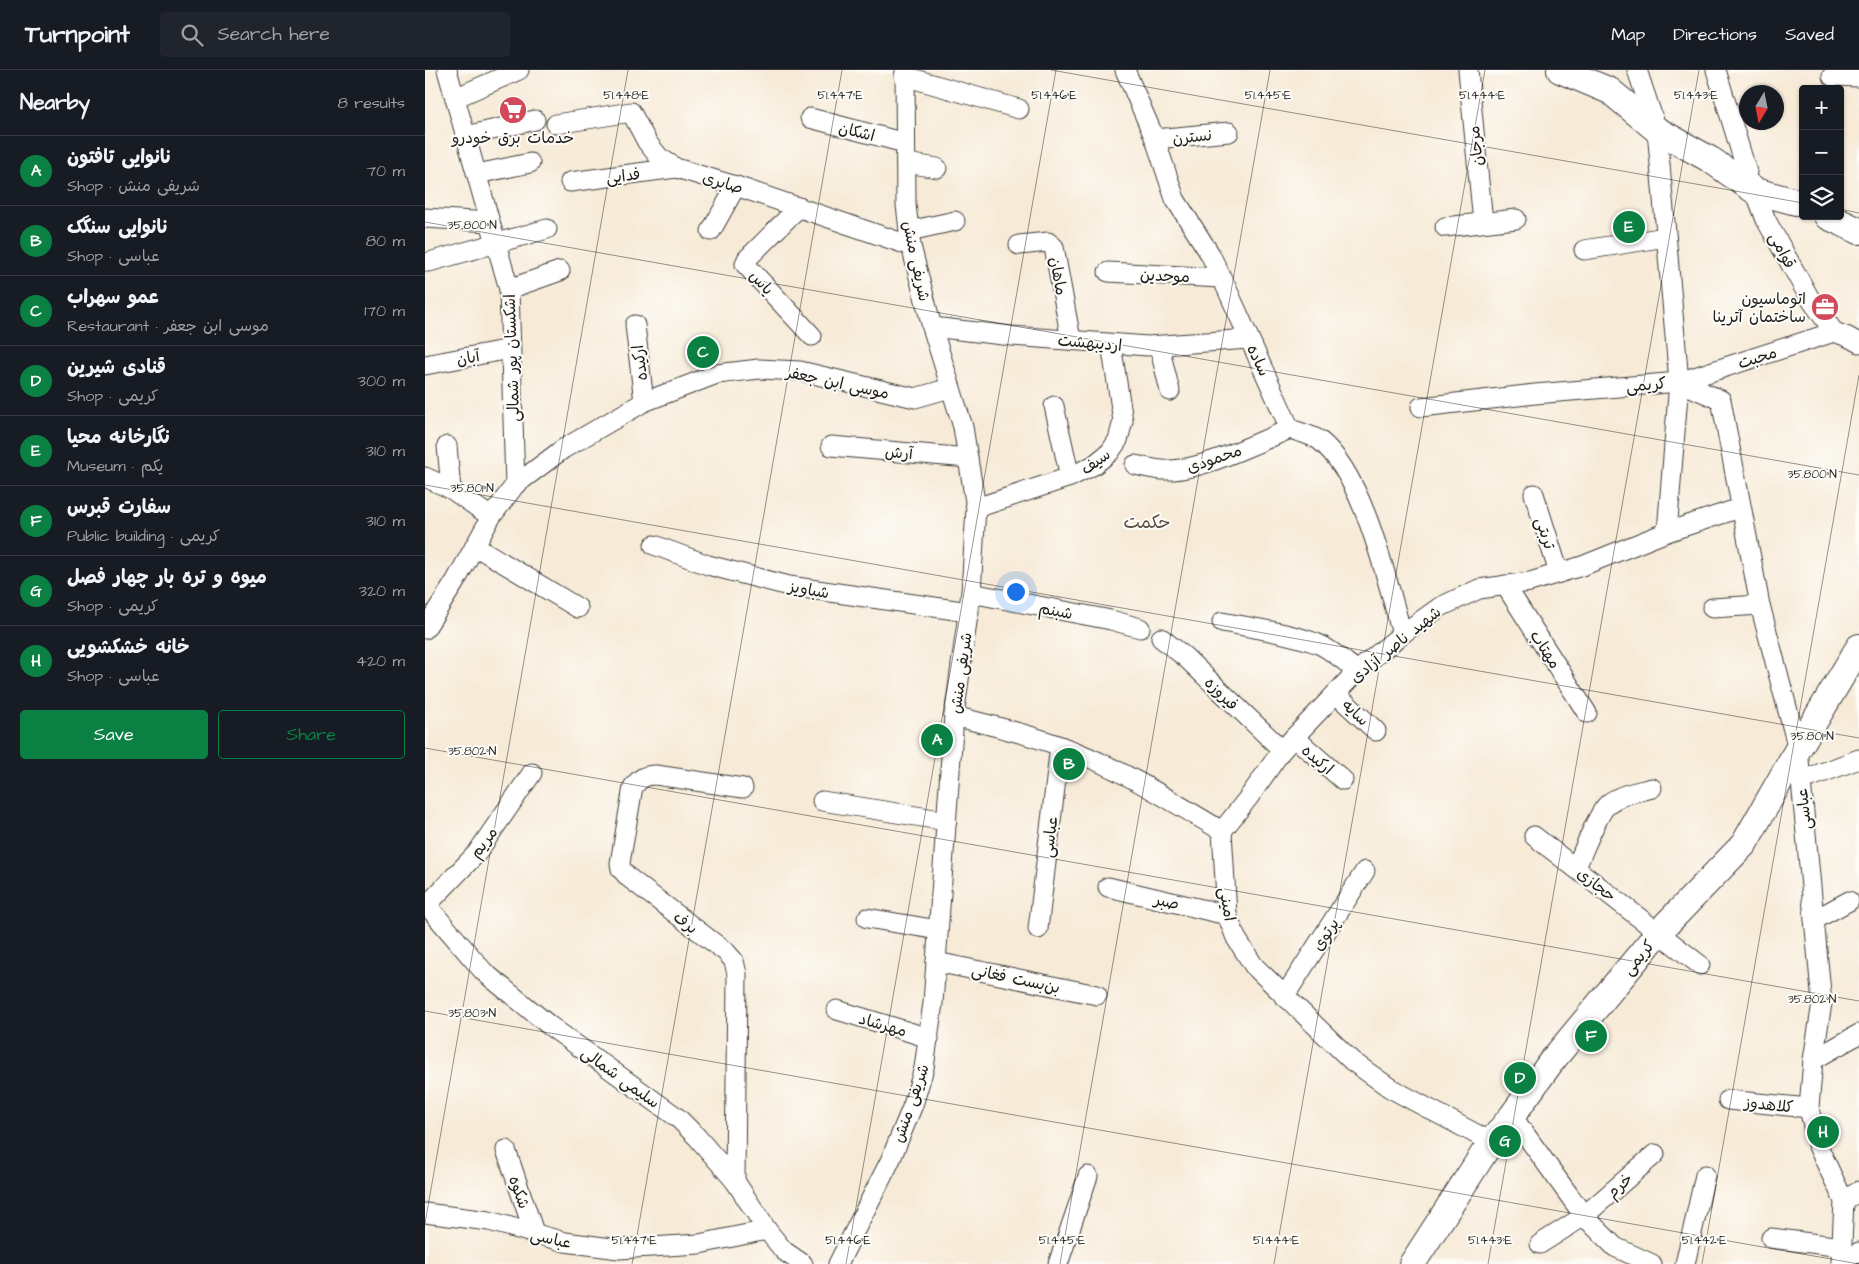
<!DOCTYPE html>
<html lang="en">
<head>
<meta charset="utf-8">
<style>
	:root { --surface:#171b24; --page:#20242c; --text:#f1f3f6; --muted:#9ea1a6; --line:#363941; --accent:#0b8043 }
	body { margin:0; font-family:"Architects Daughter","Playpen Sans Arabic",sans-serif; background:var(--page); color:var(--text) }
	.controls { position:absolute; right:15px; top:15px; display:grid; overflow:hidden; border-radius:5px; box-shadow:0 1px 4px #0004 }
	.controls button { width:45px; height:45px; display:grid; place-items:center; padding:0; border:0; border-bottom:1px solid var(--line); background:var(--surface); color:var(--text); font:25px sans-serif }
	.compass { position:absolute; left:1314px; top:15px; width:45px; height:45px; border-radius:50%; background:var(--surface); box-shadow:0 1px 4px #0004; rotate:190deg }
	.you { position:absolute; left:590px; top:521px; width:18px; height:18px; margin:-12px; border:4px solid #fff; border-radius:50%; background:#1a73e8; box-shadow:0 0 0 8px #1a73e833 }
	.badge { display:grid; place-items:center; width:32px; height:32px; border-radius:50%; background:var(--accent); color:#fff; font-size:16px; font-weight:700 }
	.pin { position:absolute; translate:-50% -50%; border:2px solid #fff; box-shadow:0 1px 5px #0006 }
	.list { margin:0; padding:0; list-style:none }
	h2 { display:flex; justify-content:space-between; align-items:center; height:65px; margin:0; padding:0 20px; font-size:21px }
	h2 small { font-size:16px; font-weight:400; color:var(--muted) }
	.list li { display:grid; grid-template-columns:32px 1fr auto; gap:15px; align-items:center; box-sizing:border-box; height:70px; padding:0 20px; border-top:1px solid var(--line) }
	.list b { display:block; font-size:19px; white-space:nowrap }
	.list p { margin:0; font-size:16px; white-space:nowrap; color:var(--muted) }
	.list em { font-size:16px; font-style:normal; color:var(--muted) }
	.actions { display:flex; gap:10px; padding:15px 20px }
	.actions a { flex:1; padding:11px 0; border:1px solid var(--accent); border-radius:5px; text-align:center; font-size:18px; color:var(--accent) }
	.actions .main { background:var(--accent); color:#fff }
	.icon { flex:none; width:28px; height:28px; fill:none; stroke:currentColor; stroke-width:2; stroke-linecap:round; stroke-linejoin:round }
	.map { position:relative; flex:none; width:1434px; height:1194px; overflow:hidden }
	header { display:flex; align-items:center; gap:30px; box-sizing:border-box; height:70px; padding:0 25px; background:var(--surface); border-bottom:1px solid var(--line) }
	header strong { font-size:24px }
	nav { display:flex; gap:28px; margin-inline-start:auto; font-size:18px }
	.search { width:350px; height:45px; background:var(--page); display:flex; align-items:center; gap:12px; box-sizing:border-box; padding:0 18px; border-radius:5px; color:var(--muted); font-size:19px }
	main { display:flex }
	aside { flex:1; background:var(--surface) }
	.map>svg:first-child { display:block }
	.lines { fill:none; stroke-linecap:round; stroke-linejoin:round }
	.street-casing { stroke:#3d3b38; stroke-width:21 }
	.secondary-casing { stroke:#3d3b38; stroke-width:28 }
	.street { stroke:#fff; stroke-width:19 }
	.secondary { stroke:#fff; stroke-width:26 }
	.ticks { fill:none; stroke:#1c1c1c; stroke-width:1; stroke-opacity:0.45 }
	.labels { text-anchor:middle; stroke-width:4; stroke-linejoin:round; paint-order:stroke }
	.street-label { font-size:16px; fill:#1c1c1c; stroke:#fdfcf7 }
	.poi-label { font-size:16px; fill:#1c1c1c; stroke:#fdfcf7 }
	.neighbourhood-label { font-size:18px; fill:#5f4f46; stroke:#fdfcf7 }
	.ticks-label { font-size:12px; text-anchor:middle; fill:#1c1c1c; stroke:#fdfcf7; stroke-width:4; stroke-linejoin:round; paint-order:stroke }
</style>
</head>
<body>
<header>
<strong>Turnpoint</strong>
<div class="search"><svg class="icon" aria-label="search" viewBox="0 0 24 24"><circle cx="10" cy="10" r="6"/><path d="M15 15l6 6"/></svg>Search here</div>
<nav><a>Map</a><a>Directions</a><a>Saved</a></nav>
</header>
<main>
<aside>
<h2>Nearby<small>8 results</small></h2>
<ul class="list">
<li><span class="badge">A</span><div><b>نانوایی تافتون</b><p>Shop · شریفی منش</p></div><em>70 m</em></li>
<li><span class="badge">B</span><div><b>نانوایی سنگک</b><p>Shop · عباسی</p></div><em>80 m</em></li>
<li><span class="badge">C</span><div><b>عمو سهراب</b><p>Restaurant · موسی ابن جعفر</p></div><em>170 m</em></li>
<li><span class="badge">D</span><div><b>قنادی شیرین</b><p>Shop · کریمی</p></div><em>300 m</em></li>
<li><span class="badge">E</span><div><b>نگارخانه محیا</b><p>Museum · یکم</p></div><em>310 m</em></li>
<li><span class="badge">F</span><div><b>سفارت قبرس</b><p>Public building · کریمی</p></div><em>310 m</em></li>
<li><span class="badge">G</span><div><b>میوه و تره بار چهار فصل</b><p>Shop · کریمی</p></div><em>320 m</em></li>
<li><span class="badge">H</span><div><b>خانه خشکشویی</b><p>Shop · عباسی</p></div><em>420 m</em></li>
</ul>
<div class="actions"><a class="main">Save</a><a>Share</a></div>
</aside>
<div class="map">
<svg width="1434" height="1194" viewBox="0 0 1434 1194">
	<rect width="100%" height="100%" fill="#fdfcf7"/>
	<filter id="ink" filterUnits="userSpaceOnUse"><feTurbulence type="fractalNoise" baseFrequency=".02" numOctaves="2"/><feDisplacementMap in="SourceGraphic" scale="10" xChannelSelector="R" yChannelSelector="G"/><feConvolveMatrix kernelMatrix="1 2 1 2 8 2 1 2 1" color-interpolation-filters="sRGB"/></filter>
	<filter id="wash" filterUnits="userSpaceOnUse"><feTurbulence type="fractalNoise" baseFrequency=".0096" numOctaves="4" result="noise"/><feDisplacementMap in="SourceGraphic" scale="20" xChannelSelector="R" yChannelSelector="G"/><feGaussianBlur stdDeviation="1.12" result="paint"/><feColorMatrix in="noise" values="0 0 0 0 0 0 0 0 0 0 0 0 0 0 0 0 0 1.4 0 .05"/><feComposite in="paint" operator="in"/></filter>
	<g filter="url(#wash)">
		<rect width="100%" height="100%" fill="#f7ead7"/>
	</g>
	<g filter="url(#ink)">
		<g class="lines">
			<defs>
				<g id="street">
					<path d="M22,0L84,219L90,415"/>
					<path d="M700,0L730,69L750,129L785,184L802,219L865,359C874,362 886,365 894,370C938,403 962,511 977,564"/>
					<path d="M1043,0L1058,152"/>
					<path d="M1212,0L1232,60L1254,312L1242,462"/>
					<path d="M1291,0L1322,102"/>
					<path d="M479,6L594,39"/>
					<path d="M1407,6L1434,7"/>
					<path d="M30,28L94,0"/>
					<path d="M385,48L480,73"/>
					<path d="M131,54L206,42L222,72L234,87L251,98L311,116L486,176"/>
					<path d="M41,66L110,50"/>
					<path d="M730,69L804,62"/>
					<path d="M481,93L512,98"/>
					<path d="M52,104L105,93"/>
					<path d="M145,112L251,98"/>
					<path d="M1330,121L1341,150L1384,227L1409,262L1423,267L1434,273"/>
					<path d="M374,137L322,189L320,194L387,266"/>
					<path d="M0,148L65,152"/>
					<path d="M1020,157L1091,149"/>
					<path d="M286,161L311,116"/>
					<path d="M484,161L530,151"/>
					<path d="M594,175L623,172L629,177L646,270"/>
					<path d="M1159,180L1241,167"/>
					<path d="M4,192L122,159"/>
					<path d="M683,202L796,208"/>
					<path d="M84,219L135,201"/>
					<path d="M210,255L219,332"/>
					<path d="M507,257L587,266L723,276L824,269"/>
					<path d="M734,276L745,321"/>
					<path d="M0,295L85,279"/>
					<path d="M1254,312L1296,330L1335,535L1373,679L1397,933L1388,990L1384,1038L1392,1074L1419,1131L1416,1194"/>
					<path d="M629,336L645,407"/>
					<path d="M996,337L1110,324L1254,312L1409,262"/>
					<path d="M22,376L26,419"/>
					<path d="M406,376L543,388"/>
					<path d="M710,395C721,397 733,401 744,400C778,400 833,372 865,359"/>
					<path d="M0,407L26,419L66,447"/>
					<path d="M1109,424L1134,503"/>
					<path d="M551,438L645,407L669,395L685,382L693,370L698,351L686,274"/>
					<path d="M229,475L283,495L364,516L544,542"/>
					<path d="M50,476L153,538"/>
					<path d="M1080,515L1162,643"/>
					<path d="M546,523L686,550L715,558"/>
					<path d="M1287,538L1335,535"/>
					<path d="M797,552C828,558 861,562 891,573C906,579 919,591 932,601"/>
					<path d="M0,559L30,512L66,447L90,415L138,379L219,332L292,304L334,299L375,301L490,328L525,318"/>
					<path d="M736,568L760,587L857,680"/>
					<path d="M911,624L951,661"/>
					<path d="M529,646C564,655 601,663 635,676C692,696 745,730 797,761L802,845L811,868L829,896L927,991L965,1018L1066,1072"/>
					<path d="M869,667L918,710"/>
					<path d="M1375,711L1434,689"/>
					<path d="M397,731L522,751"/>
					<path d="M797,761L824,727L857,680L932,601L977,564L1015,537L1054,519L1105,512L1157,496L1242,462L1315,438"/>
					<path d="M1109,766L1275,895"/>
					<path d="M1151,797C1158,783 1172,744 1183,734C1195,724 1212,722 1227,718"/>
					<path d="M683,817L802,845"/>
					<path d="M0,833L59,902L125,956L253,1048L272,1067L310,1111L342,1160L359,1181L378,1194"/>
					<path d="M2,835L52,783L107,703"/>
					<path d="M442,848L513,860"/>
					<path d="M1389,850L1424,831"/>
					<path d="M613,859L635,676"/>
					<path d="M511,892L672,925"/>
					<path d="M859,927L940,801"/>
					<path d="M412,940L504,968"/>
					<path d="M1388,990L1434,964"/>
					<path d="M1303,1030L1384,1038"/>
					<path d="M1087,1046L1159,1146L1190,1177L1227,1194"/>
					<path d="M81,1080L110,1165"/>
					<path d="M310,1111L312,904L309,891L301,882L204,808L196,799L195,793L208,717C215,708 220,705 231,705L318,718"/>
					<path d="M1419,1131L1434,1121"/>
					<path d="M0,1143L64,1151L140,1172L194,1179L274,1174L342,1160"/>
					<path d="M1346,1168L1417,1177"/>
					<path d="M1115,1174L1159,1146L1230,1084"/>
					<path d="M1417,1190L1434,1182"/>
					<path d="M413,1194L465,1091L488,1035L499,998L508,933L529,646L546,523L551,438L538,357L507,257L486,176L481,135L480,0"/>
					<path d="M633,1194L663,1106"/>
					<path d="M1260,1194L1280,1105"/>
				</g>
				<g id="secondary">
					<path d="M1135,0L1185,21L1232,60L1286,90L1330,121L1371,132"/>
					<path d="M1402,146L1434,161"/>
					<path d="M987,1194L1066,1072L1087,1046L1126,992L1233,863L1319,774L1373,679L1434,577"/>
				</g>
			</defs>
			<use href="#street" class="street-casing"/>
			<use href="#secondary" class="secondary-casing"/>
			<use href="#street" class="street"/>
			<use href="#secondary" class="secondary"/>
		</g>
	</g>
	<path class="ticks" d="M626,0L1378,133M1415,139L1434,143M0,152L1434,405M0,415L1434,668M0,678L1434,931M0,941L1434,1194M0,1153L203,0M207,1194L417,0M421,1194L631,0M635,1194L845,0M849,1194L1060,0M1063,1194L1274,0M1277,1194L1434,305"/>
	<defs>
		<symbol id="supermarket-disc" viewBox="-11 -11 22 22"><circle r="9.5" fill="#d1495b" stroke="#fdfcf7"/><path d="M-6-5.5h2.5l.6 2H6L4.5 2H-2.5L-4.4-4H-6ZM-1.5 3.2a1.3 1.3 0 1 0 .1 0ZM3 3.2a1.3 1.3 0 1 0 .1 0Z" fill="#fff"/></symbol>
		<symbol id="office-disc" viewBox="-11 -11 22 22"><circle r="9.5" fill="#d1495b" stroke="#fdfcf7"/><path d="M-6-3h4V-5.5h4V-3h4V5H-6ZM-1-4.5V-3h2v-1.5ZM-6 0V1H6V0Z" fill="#fff"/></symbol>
	</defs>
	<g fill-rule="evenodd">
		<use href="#supermarket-disc" x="72" y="24" width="32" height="32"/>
		<use href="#office-disc" x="1384" y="221" width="32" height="32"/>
	</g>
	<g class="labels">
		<g class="street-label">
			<text transform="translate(432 61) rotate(14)" y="6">اشکان</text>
			<text transform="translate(767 66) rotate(-6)" y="6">نسترن</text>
			<text transform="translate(1050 76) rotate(-96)" y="6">مرجان</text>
			<text transform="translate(198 105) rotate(-7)" y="6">فدایی</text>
			<text transform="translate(298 112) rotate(17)" y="6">صابری</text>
			<text transform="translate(1358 180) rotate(62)" y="6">قوامی</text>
			<text transform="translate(492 191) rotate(78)" y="6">شریفی منش</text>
			<text transform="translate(740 205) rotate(3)" y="6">موحدین</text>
			<text transform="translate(634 206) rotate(80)" y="6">ماهان</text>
			<text transform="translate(337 212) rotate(47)" y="6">یاس</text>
			<text transform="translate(665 272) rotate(5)" y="6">اردیبهشت</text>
			<text transform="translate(43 287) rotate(-10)" y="6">آبان</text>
			<text transform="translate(1332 287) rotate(-18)" y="6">محبت</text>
			<text transform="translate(86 288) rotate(-92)" y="6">اشکستان پور شمالی</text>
			<text transform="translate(834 290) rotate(65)" y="6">ساده</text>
			<text transform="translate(214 293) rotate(-97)" y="6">ارکیده</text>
			<text transform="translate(413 312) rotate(12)" y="6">موسی ابن جعفر</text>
			<text transform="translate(1221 314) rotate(-5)" y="6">کریمی</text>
			<text transform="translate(474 382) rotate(5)" y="6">آرش</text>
			<text transform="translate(789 388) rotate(-19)" y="6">محمودی</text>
			<text transform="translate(670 391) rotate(-36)" y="6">سیف</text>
			<text transform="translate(1121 463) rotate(72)" y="6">تربتی</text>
			<text transform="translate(384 519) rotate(10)" y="6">شباویز</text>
			<text transform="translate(631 540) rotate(11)" y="6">شبنم</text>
			<text transform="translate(970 574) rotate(-39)" y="6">شهید ناصر آزادی</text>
			<text transform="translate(1121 579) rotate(57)" y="6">مهتاب</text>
			<text transform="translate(535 603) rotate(-82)" y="6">شریفی منش</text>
			<text transform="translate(797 623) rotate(44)" y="6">فیروزه</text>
			<text transform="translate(931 642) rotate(43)" y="6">سایه</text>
			<text transform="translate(893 689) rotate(41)" y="6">ارکیده</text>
			<text transform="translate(1378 739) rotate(-96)" y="6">عباسی</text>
			<text transform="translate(624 767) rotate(-83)" y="6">عباسی</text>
			<text transform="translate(58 772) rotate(-53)" y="6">مریم</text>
			<text transform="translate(1172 814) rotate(38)" y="6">حجازی</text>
			<text transform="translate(742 831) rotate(13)" y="6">صبر</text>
			<text transform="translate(803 834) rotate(80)" y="6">امینی</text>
			<text transform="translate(261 852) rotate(38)" y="6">برف</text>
			<text transform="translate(900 864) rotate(-57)" y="6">پرتوی</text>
			<text transform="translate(1213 887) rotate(-50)" y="6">کریمی</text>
			<text transform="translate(591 908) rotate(12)" y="6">بن‌بست فغانی</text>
			<text transform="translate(458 954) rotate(16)" y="6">مهرشاد</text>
			<text transform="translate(196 1007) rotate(36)" y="6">سلیمی شمالی</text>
			<text transform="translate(485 1033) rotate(-71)" y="6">شریفی منش</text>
			<text transform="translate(1344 1034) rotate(6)" y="6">کلاهدوز</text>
			<text transform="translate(1194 1115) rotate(-42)" y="6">خرم</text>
			<text transform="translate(95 1122) rotate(71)" y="6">شکوه</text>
			<text transform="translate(126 1168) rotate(13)" y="6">عباسی</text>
		</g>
		<g class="poi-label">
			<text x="88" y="73">خدمات برق خودرو</text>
			<text x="1381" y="234" text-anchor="end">اتوماسیون<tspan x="1381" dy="18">ساختمان آترینا</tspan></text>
		</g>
		<g class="neighbourhood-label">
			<text x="722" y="458">حکمت</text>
		</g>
	</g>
	<g class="ticks-label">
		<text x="201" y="29">51.448°E</text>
		<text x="415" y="29">51.447°E</text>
		<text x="629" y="29">51.446°E</text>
		<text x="843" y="29">51.445°E</text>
		<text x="1057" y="29">51.444°E</text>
		<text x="1271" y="29">51.443°E</text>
		<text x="47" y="159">35.800°N</text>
		<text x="1387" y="408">35.800°N</text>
		<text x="47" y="422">35.801°N</text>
		<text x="1387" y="670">35.801°N</text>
		<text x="47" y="685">35.802°N</text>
		<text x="1387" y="933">35.802°N</text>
		<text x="47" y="947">35.803°N</text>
		<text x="209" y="1174">51.447°E</text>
		<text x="423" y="1174">51.446°E</text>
		<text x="637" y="1174">51.445°E</text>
		<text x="851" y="1174">51.444°E</text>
		<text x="1065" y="1174">51.443°E</text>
		<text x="1279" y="1174">51.442°E</text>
	</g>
</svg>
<div class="controls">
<button>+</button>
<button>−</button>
<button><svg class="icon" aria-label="layers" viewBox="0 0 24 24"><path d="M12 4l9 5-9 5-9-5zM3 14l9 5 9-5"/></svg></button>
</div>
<svg class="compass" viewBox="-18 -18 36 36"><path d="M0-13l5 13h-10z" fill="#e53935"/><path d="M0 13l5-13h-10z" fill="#9ea1a6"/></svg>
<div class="you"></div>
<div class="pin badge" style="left:512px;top:670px">A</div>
<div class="pin badge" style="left:644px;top:694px">B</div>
<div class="pin badge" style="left:278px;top:282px">C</div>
<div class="pin badge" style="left:1095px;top:1008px">D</div>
<div class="pin badge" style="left:1204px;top:157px">E</div>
<div class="pin badge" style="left:1166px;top:966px">F</div>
<div class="pin badge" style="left:1080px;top:1071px">G</div>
<div class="pin badge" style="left:1398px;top:1062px">H</div>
</div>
</main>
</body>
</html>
